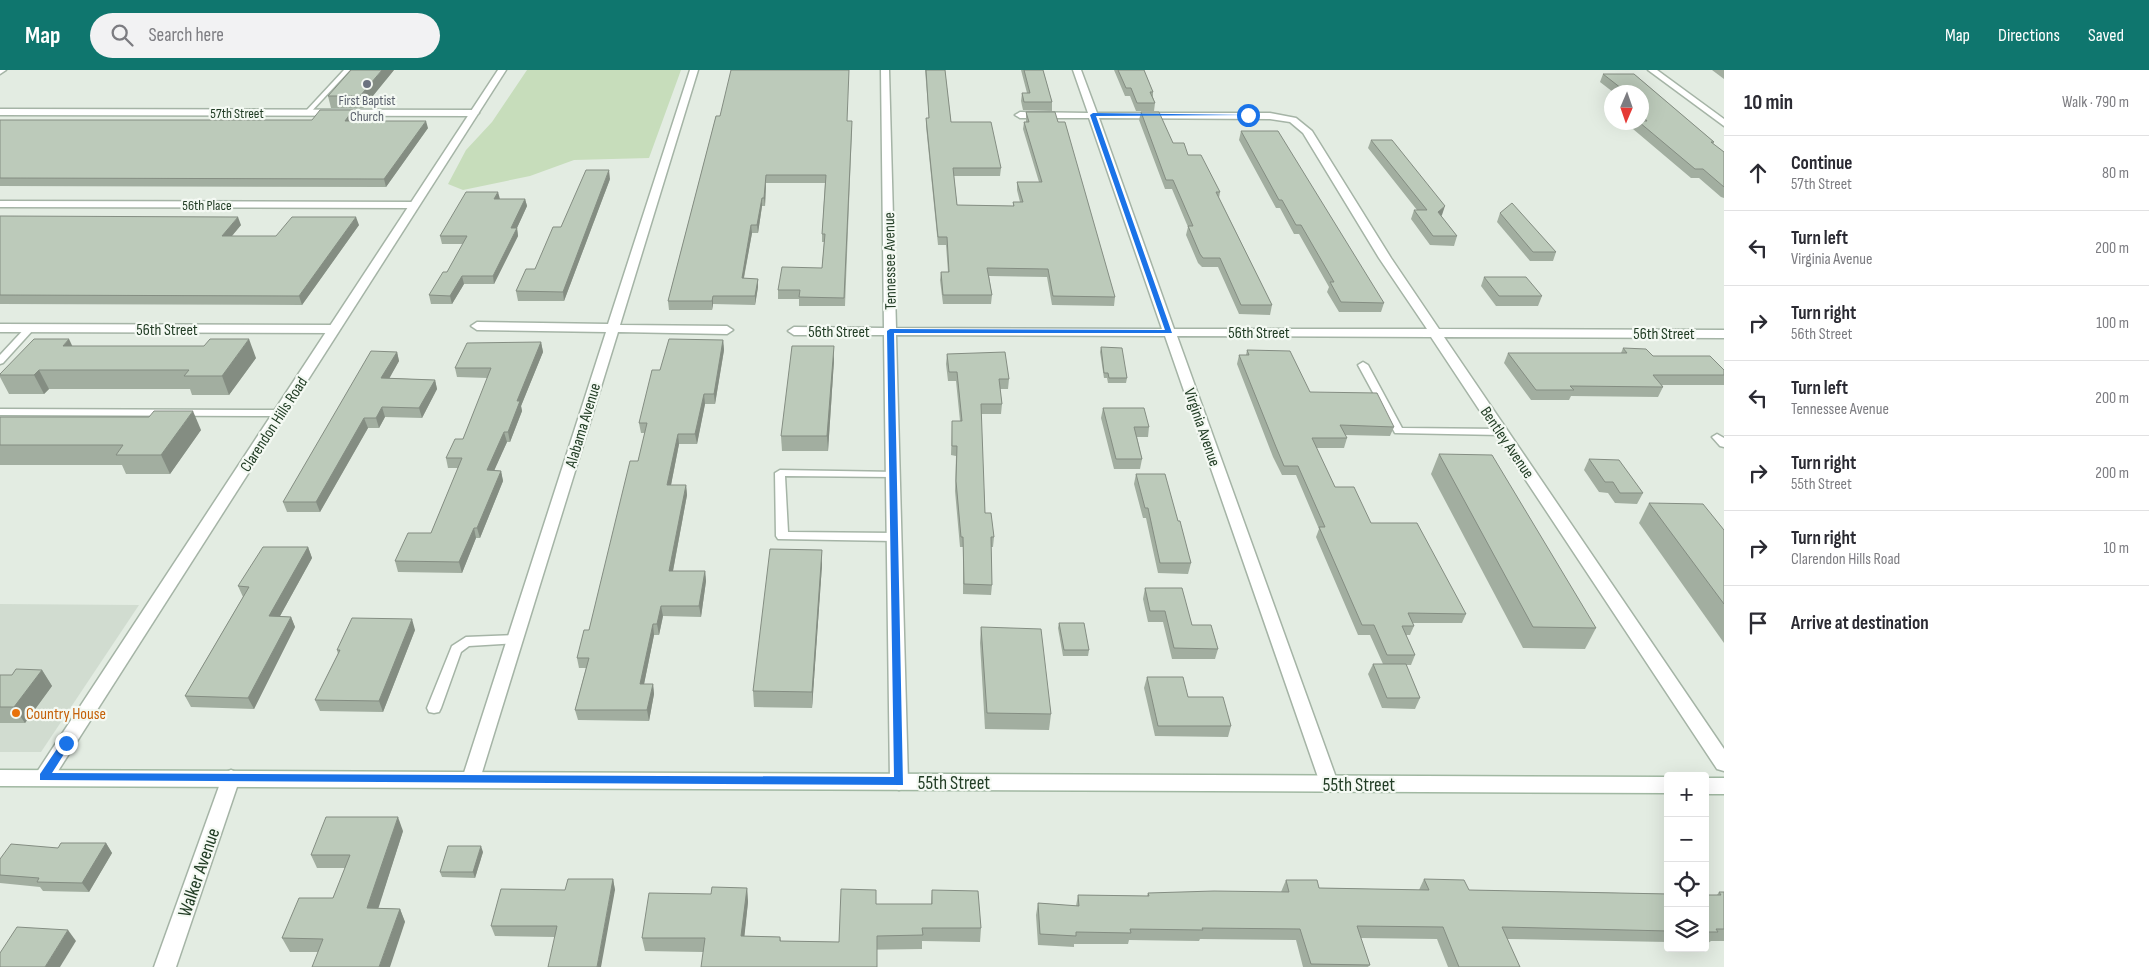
<!DOCTYPE html>
<html lang="en">
<head>
<meta charset="utf-8">
<style>
	:root { --surface:#fff; --page:#f2f2f3; --text:#2b2b33; --muted:#7c7c81; --line:#e1e1e2; --accent:#0f766e }
	body { margin:0; font-family:"Sofia Sans Condensed",sans-serif; background:var(--page); color:var(--text) }
	.controls { position:absolute; right:15px; bottom:15px; display:grid; overflow:hidden; border-radius:5px; box-shadow:0 5px 20px #0002 }
	.controls button { width:45px; height:45px; display:grid; place-items:center; padding:0; border:0; border-bottom:1px solid var(--line); background:var(--surface); color:var(--text); font:25px sans-serif }
	.compass { position:absolute; left:1604px; top:15px; width:45px; height:45px; border-radius:50%; background:var(--surface); box-shadow:0 5px 20px #0002; rotate:182deg }
	.stop { position:absolute; width:15px; height:15px; margin:-11px; border:4px solid #1a73e8; border-radius:50%; background:#fff }
	.stop.end { background:#1a73e8; border-color:#fff; box-shadow:0 1px 5px #0008 }
	.list { margin:0; padding:0; list-style:none }
	h2 { display:flex; justify-content:space-between; align-items:center; height:65px; margin:0; padding:0 20px; font-size:21px }
	h2 small { font-size:16px; font-weight:400; color:var(--muted) }
	.list li { display:grid; grid-template-columns:32px 1fr auto; gap:15px; align-items:center; box-sizing:border-box; height:75px; padding:0 20px; border-top:1px solid var(--line) }
	.list b { display:block; font-size:19px; white-space:nowrap }
	.list p { margin:0; font-size:16px; white-space:nowrap; color:var(--muted) }
	.list em { font-size:16px; font-style:normal; color:var(--muted) }
	.icon { flex:none; width:28px; height:28px; fill:none; stroke:currentColor; stroke-width:2; stroke-linecap:round; stroke-linejoin:round }
	.map { position:relative; flex:none; width:1724px; height:897px; overflow:hidden }
	header { display:flex; align-items:center; gap:30px; box-sizing:border-box; height:70px; padding:0 25px; background:var(--accent); color:#fff }
	header strong { font-size:24px }
	nav { display:flex; gap:28px; margin-inline-start:auto; font-size:18px }
	.search { width:350px; height:45px; background:var(--page); display:flex; align-items:center; gap:12px; box-sizing:border-box; padding:0 18px; border-radius:28px; color:var(--muted); font-size:19px }
	main { display:flex }
	aside { flex:1; background:var(--surface) }
	.map>svg:first-child { display:block }
	.built { fill:#d1dcd0 }
	.green { fill:#c7ddbb }
	.lines { fill:none; stroke-linecap:round; stroke-linejoin:round }
	.service-casing { stroke:#a5b4a6; stroke-width:3 }
	.minor-casing { stroke:#a5b4a6; stroke-width:3 }
	.tertiary-casing { stroke:#a5b4a6; stroke-width:3 }
	.secondary-casing { stroke:#a1b8a2; stroke-width:3 }
	.service { fill:#fff; fill-rule:evenodd }
	.minor { fill:#fff; fill-rule:evenodd }
	.tertiary { fill:#fff; fill-rule:evenodd }
	.secondary { fill:#fff; fill-rule:evenodd }
	.wall { fill:#a2aea0 }
	.shaded-wall { fill:#848d82 }
	.building { fill:#bccaba; stroke:#848d82 }
	.route { fill:#1a73e8 }
	.worship-dot { fill:#6b7280; stroke:#f4f9f3; stroke-width:2 }
	.food-dot { fill:#e8710a; stroke:#f4f9f3; stroke-width:2 }
	.labels { text-anchor:middle; stroke-width:4.5; stroke-linejoin:round; paint-order:stroke }
	.far-worship-label { font-size:14px; fill:#5b616d; stroke:#f4f9f3 }
	.far-street-label { font-size:14px; fill:#223d25; stroke:#f4f9f3 }
	.street-label { font-size:16px; fill:#223d25; stroke:#f4f9f3 }
	.food-label { font-size:16px; fill:#c56008; stroke:#f4f9f3; text-anchor:start }
	.near-street-label { font-size:19px; fill:#223d25; stroke:#f4f9f3 }
</style>
</head>
<body>
<header>
<strong>Map</strong>
<div class="search"><svg class="icon" aria-label="search" viewBox="0 0 24 24"><circle cx="10" cy="10" r="6"/><path d="M15 15l6 6"/></svg>Search here</div>
<nav><a>Map</a><a>Directions</a><a>Saved</a></nav>
</header>
<main>
<div class="map">
<svg width="1724" height="897" viewBox="0 0 1724 897">
	<rect width="100%" height="100%" fill="#e3ece2"/>
	<path class="built" d="M0,534L139,535L41,682H0Z"/>
	<path class="green" d="M527,0H681L649,88L574,90L530,106L463,120L448,114L466,80L492,52Z"/>
	<g class="lines">
		<defs>
			<g id="service">
				<path d="M0,0H6L0,4Z"/>
				<path d="M344,0H350L309,44H305V42Z"/>
				<path d="M30,255L33,256V260L3,293L0,294V285L27,256Z"/>
				<path d="M1363,292L1368,295L1402,358L1501,359L1506,362L1501,365L1395,363L1358,295Z"/>
				<path d="M0,339L280,340L285,343L280,346L0,345Z"/>
				<path d="M1717,364L1724,368V377L1720,376L1712,367Z"/>
				<path d="M780,400L897,402L898,404L897,406L893,407L785,406L788,462L894,463L900,467L894,471L778,469L776,466L775,403Z"/>
				<path d="M515,565L519,567L521,570L519,573L469,576L461,582L441,638L439,642L434,643L429,642L427,638L452,576L466,567Z"/>
			</g>
			<g id="minor">
				<path d="M690,0H698L620,255L727,256L733,260L727,264L618,262L480,709L478,714L471,717L464,714L462,709L606,262L477,260L471,256L477,252L608,254Z"/>
				<path d="M881,0H889L896,258L1162,259L1089,48H1020L1015,45L1020,42L1088,43L1073,0H1081L1097,43H1270L1296,48L1312,61L1391,188L1439,259L1724,260V268L1444,267L1724,679V701L1717,699L1431,267L1177,266L1338,713L1336,718L1329,721L1322,718L1320,713L1165,266L896,265L908,712L906,717L899,720L892,717L890,712L884,265H794L788,261L794,257L884,258ZM1099,48L1270,49L1290,52L1303,63L1379,188L1427,259H1174Z"/>
				<path d="M1648,0H1657L1724,49V56Z"/>
				<path d="M0,39L474,40L479,43L474,46L0,45Z"/>
				<path d="M0,131L414,132L419,135L414,138L0,137Z"/>
				<path d="M0,254L334,255L340,259L334,263L0,262Z"/>
				<path d="M231,700L238,703L240,708L176,897H154L222,708L224,703Z"/>
			</g>
			<path id="tertiary" d="M498,0H506L51,712L44,715L37,712L35,707L37,702Z"/>
			<g id="secondary">
				<path d="M0,700L1668,707V723L0,716Z"/>
				<rect x="1705" y="708" width="19" height="16"/>
			</g>
		</defs>
		<use href="#service" class="service-casing"/>
		<use href="#minor" class="minor-casing"/>
		<use href="#tertiary" class="tertiary-casing"/>
		<use href="#secondary" class="secondary-casing"/>
		<use href="#service" class="service"/>
		<use href="#minor" class="minor"/>
		<use href="#tertiary" class="tertiary"/>
		<use href="#secondary" class="secondary"/>
	</g>
	<g class="wall">
		<path d="M394,0L363,38H331L328,26Z"/>
		<path d="M925,0H945L951,52L1001,98L1000,106H954L957,135L1013,136V132H1020L1017,120V112H1039L1023,59L1024,52H1026V42L1115,227L1114,236L1052,235L1047,207L989,206L992,225L991,234H943L940,210L941,202H948L946,175H938L926,56V48H929Z"/>
		<path d="M1021,0H1043L1052,32V41L1023,40L1021,31L1022,23H1027Z"/>
		<path d="M1114,0H1144L1153,22V27L1155,33L1154,41H1136L1130,26H1125Z"/>
		<path d="M1712,0H1724V9Z"/>
		<path d="M1603,4H1634L1714,72L1713,74L1724,82V128L1721,127L1699,108H1691L1633,59L1636,52H1642V22H1613L1600,12Z"/>
		<path d="M353,40L355,48L353,51L428,58L386,117L0,116V50H312Z"/>
		<path d="M1141,42L1173,73L1188,85L1220,122L1219,128L1272,235L1270,245L1239,244L1218,197H1202L1198,193L1186,165L1188,157L1172,119H1165L1139,50Z"/>
		<path d="M716,46L847,51L852,58L845,236H799V229H778V220L822,198L824,172H822V164L825,113H766L765,136H762L758,163H752L744,208L758,209V217L755,235L713,234L712,240H669L668,231Z"/>
		<path d="M1241,61L1384,233L1381,242H1339L1327,222L1329,217L1299,164H1294L1280,138H1276L1239,70Z"/>
		<path d="M1371,70L1442,145L1441,146L1457,166L1454,176L1430,175L1411,149L1414,140H1417L1368,78Z"/>
		<path d="M610,109L564,231H518L516,221L535,199L561,157Z"/>
		<path d="M500,129H525L527,136L517,158L518,166L494,214H464L452,234H431L429,225L447,202L463,174H442L440,166Z"/>
		<path d="M1500,143L1556,182L1553,191H1530L1497,152Z"/>
		<path d="M0,146L241,155L232,166H276L359,155L302,235L0,234Z"/>
		<path d="M1484,207L1542,226L1538,236H1496L1481,216Z"/>
		<path d="M723,270L724,280L715,334H705L697,374H679L671,415H686L687,425L673,501H705L706,511L701,547L663,546L659,565H654L644,614H653L654,624L649,651L578,650L575,640L586,598H579L577,588L589,560L638,391L645,363H641L639,353Z"/>
		<path d="M541,272L543,282L521,336L522,341L510,372H507L494,400L501,401L503,411L480,468H476L462,503L398,502L395,491L431,463L458,398H448L446,388L463,369L488,308L457,307L455,298Z"/>
		<path d="M72,276L256,288L229,325H192L190,319H49L44,324H9L0,307V304Z"/>
		<path d="M1101,277L1127,308L1126,313H1108L1107,308H1104L1100,282Z"/>
		<path d="M1623,278L1653,286L1724,300V315H1662L1663,317L1658,327L1571,326L1569,330H1531L1504,293L1508,283H1621Z"/>
		<path d="M1247,280L1310,322L1394,357L1390,366L1345,365L1347,368L1344,378H1316L1335,417L1371,453L1466,544L1462,553H1413L1414,556L1410,565H1406L1415,585L1411,595H1406L1420,628L1415,639L1382,638L1368,604L1373,594H1383L1370,565H1358L1316,467L1319,459L1296,405H1282L1273,387L1237,294L1239,285H1246Z"/>
		<path d="M397,282L399,291L389,308L435,310L437,319L422,348L385,347L379,358H368L320,442H287L283,432Z"/>
		<path d="M947,284L1009,309L1008,319H1000L1002,334L1001,344H981L985,443L994,467L993,477H991L992,515L991,525L963,524V477H960L955,421L956,386L951,385L952,351H960L956,311H948L946,294Z"/>
		<path d="M834,290L828,381H782L781,366Z"/>
		<path d="M1103,338L1149,357L1148,367H1137L1142,389L1140,399H1114L1101,348Z"/>
		<path d="M0,346V347L201,360L170,404H126L122,395H0Z"/>
		<path d="M1439,384L1596,558L1585,579L1523,578L1431,404Z"/>
		<path d="M1589,389L1643,423L1637,434L1615,433L1608,423L1599,422L1584,400Z"/>
		<path d="M1136,404L1178,451L1191,493L1188,504L1158,503L1146,448H1143L1134,414Z"/>
		<path d="M1649,433L1724,460V573L1639,453Z"/>
		<path d="M308,477L312,488L280,546L291,547L295,557L254,639L191,637L185,626L243,527L238,516Z"/>
		<path d="M822,495L812,638L754,637L753,621Z"/>
		<path d="M1145,518L1192,555L1218,579L1215,589H1172L1163,552H1148L1143,529Z"/>
		<path d="M1059,553L1089,580L1088,586H1063L1058,558Z"/>
		<path d="M981,557L1051,644L1049,660L985,659L980,573Z"/>
		<path d="M415,560L383,642L320,641L315,630L338,584L337,580Z"/>
		<path d="M42,600L52,616L25,653H0V605H12Z"/>
		<path d="M1147,607L1188,627L1231,656L1228,667L1155,666L1144,618Z"/>
		<path d="M403,761L378,838L400,839L405,852L318,882H290L282,868L333,828L345,798H317L311,785Z"/>
		<path d="M106,773L112,783L89,822L43,821L40,817L0,813V789L58,778Z"/>
		<path d="M483,782L475,808L442,807L440,802Z"/>
		<path d="M613,809L615,820L555,867L495,866L491,856L565,820Z"/>
		<path d="M1424,809L1469,820L1668,824V872L1507,869L1520,897H1448L1437,869L1360,868L1370,895L1368,897H1303L1296,870L1200,869L1199,871L1129,870L1128,874H1074V877L1038,875L1036,845L1038,833L1076,836L1078,825L1147,826L1148,823L1281,822L1286,810L1319,818L1419,820Z"/>
		<path d="M747,818L748,832L744,866L780,867L781,871L839,872L876,834H931L932,820L981,858L980,872L922,871V879L703,882L645,881L642,868L711,824Z"/>
		<path d="M1719,822H1724V871H1711L1708,873H1705V825H1717Z"/>
	</g>
	<g class="shaded-wall">
		<path d="M382,0H394L363,38L360,26Z"/>
		<path d="M353,40L355,48L347,58L345,51Z"/>
		<path d="M426,51L428,58L386,117L384,109Z"/>
		<path d="M609,100L610,109L564,231L563,222Z"/>
		<path d="M766,105V113L765,136L764,128Z"/>
		<path d="M498,122L500,129H494Z"/>
		<path d="M762,128V136L758,163L757,155Z"/>
		<path d="M525,129L527,136L516,160L517,158L518,166L494,214L493,206L511,158Z"/>
		<path d="M1445,136L1442,145L1435,151L1438,142Z"/>
		<path d="M238,147L241,155L225,174L222,166Z"/>
		<path d="M356,147L359,155L302,235L299,226Z"/>
		<path d="M751,155L752,163L742,217V208Z"/>
		<path d="M462,206L464,214L452,234L450,226Z"/>
		<path d="M758,209V217L755,235V226Z"/>
		<path d="M713,226V234L712,240V231Z"/>
		<path d="M69,269L78,288L63,276Z"/>
		<path d="M249,269L256,288L229,325L222,306Z"/>
		<path d="M723,270L724,280L715,334L714,324Z"/>
		<path d="M541,272L543,282L521,336L522,341L510,372L508,362L517,331Z"/>
		<path d="M834,276V290L828,381L827,366Z"/>
		<path d="M397,282L399,291L384,318L381,308Z"/>
		<path d="M39,300L49,319L44,324L34,305Z"/>
		<path d="M435,310L437,319L422,348L419,338Z"/>
		<path d="M704,324L705,334L697,374L695,364Z"/>
		<path d="M382,337L385,347L379,358L376,348Z"/>
		<path d="M193,341L201,360L170,404L161,385Z"/>
		<path d="M364,348L368,358L320,442L316,432Z"/>
		<path d="M504,362L507,372L490,410L487,400Z"/>
		<path d="M678,364L679,374L669,425L667,415Z"/>
		<path d="M501,401L503,411L480,468L477,458Z"/>
		<path d="M686,415L687,425L671,511L669,501Z"/>
		<path d="M474,458L476,468L462,503L459,492Z"/>
		<path d="M308,477L312,488L274,557L269,546Z"/>
		<path d="M822,480V495L812,638V622Z"/>
		<path d="M705,501L706,511L701,547L699,536Z"/>
		<path d="M661,536L663,546L659,565L657,554Z"/>
		<path d="M291,547L295,557L254,639L248,628Z"/>
		<path d="M412,549L415,560L383,642L379,631Z"/>
		<path d="M653,554L654,565L642,624L640,614Z"/>
		<path d="M42,600L52,616L25,653L14,637Z"/>
		<path d="M653,614L654,624L649,651L647,640Z"/>
		<path d="M398,747L403,761L374,852L367,838Z"/>
		<path d="M106,773L112,783L89,822L82,813Z"/>
		<path d="M481,776L483,782L475,808L473,802Z"/>
		<path d="M613,809L615,820L601,897H597Z"/>
		<path d="M747,818L748,832L743,880L741,866Z"/>
		<path d="M400,839L405,852L390,897H379Z"/>
		<path d="M68,860L76,871L60,897H45Z"/>
	</g>
	<g class="building">
		<path d="M351,0H382L360,26H328Z"/>
		<path d="M731,0H849L847,51H852L844,228L799,227L800,220H778L782,197L822,198L825,164H822L826,105H766L764,128H762L757,155H751L742,208L758,209L755,226H713L712,231H668L716,46H720Z"/>
		<path d="M926,0H945L951,52H991L1001,98H953L957,135L1014,136L1013,132H1023L1017,112H1042L1024,52H1029L1026,42H1055L1058,52H1065L1115,227L1053,226L1048,199L987,198L992,225H943L941,202H949L947,167H938L926,48H929Z"/>
		<path d="M1024,0H1043L1052,32H1024L1022,23H1030Z"/>
		<path d="M1118,0H1144L1153,22H1150L1155,33H1137L1131,18H1126Z"/>
		<path d="M1603,4H1634L1714,72H1711L1724,82V117L1703,99H1695L1639,52H1642V51H1647L1642,45V41H1648L1642,35V22H1626Z"/>
		<path d="M320,40H353L345,51H426L384,109L0,108V50H312Z"/>
		<path d="M1141,42H1159L1173,73H1184L1188,85H1201L1220,122H1216L1272,235H1241L1220,188H1203L1200,184L1188,156H1193L1173,110H1166Z"/>
		<path d="M1241,61H1278L1384,233L1341,232L1330,212H1334L1301,155H1296L1282,130H1279Z"/>
		<path d="M1371,70H1392L1445,136L1438,142L1457,166H1433L1414,140H1427Z"/>
		<path d="M586,100H609L563,222L516,221L526,199H535L553,157H561Z"/>
		<path d="M466,122H498L494,129H525L511,158H517L493,206H462L450,226L429,225L443,202H447L467,166H440Z"/>
		<path d="M1512,133L1556,182H1533L1500,143Z"/>
		<path d="M0,146L238,147L222,166H276L292,147H356L299,226L0,225Z"/>
		<path d="M1484,207H1526L1542,226H1499Z"/>
		<path d="M34,269H69L63,276H204L210,269H249L222,306H184L189,300H39L34,305H0V304Z"/>
		<path d="M669,269L723,270L714,324H704L695,364H678L667,415H686L669,501H705L699,536H661L657,554H653L640,614H653L647,640H575L589,588H577L584,560H589L630,391H638L647,353H639L652,300H660Z"/>
		<path d="M541,272L517,331H520L508,362H504L487,400L501,401L477,458H474L459,492L395,491L408,463H431L462,388H446L455,369H463L491,298H455L467,273Z"/>
		<path d="M792,276H834L827,366H781Z"/>
		<path d="M1101,277L1122,278L1127,308H1109L1108,303H1104Z"/>
		<path d="M1623,278L1646,279L1653,286H1710L1724,300V305H1653L1663,317L1570,316L1574,320H1536L1508,283H1627Z"/>
		<path d="M1247,280L1290,281L1310,322L1377,323L1394,357L1340,355L1347,368H1312L1335,417H1354L1371,453H1417L1466,544L1408,543L1414,556H1402L1415,585H1387L1374,555H1362L1319,457H1325L1298,396H1284L1276,377L1239,285H1249Z"/>
		<path d="M371,281L397,282L381,308L435,310L419,338L382,337L376,348H364L316,432H283Z"/>
		<path d="M1005,282L1009,309H999L1002,334H981L985,443H991L994,467H991L992,515L964,514L963,467H961L956,411L957,376H952V351H962L957,302H949L947,284Z"/>
		<path d="M1103,338H1144L1149,357H1134L1142,389H1116Z"/>
		<path d="M154,341H193L161,385H116L123,375H0V347H149Z"/>
		<path d="M1439,384L1492,385L1596,558L1533,557Z"/>
		<path d="M1589,389L1619,390L1643,423H1620L1613,412H1605Z"/>
		<path d="M1136,404H1165L1178,451H1180L1191,493H1160L1148,438H1145Z"/>
		<path d="M1649,433L1703,434L1724,460V534Z"/>
		<path d="M263,477H308L269,546L291,547L248,628L185,626L249,517L238,516Z"/>
		<path d="M770,479L822,480L812,622L753,621Z"/>
		<path d="M1145,518H1182L1192,555H1211L1218,579L1174,578L1165,541H1150Z"/>
		<path d="M352,548L412,549L379,631L315,630L340,580H337Z"/>
		<path d="M1059,553H1084L1089,580H1064Z"/>
		<path d="M981,557L1041,559L1051,644L987,643Z"/>
		<path d="M1373,594H1406L1420,628H1387Z"/>
		<path d="M16,599L42,600L14,637H0V605H12Z"/>
		<path d="M1147,607H1183L1188,627H1223L1231,656H1158Z"/>
		<path d="M326,747H398L367,838L400,839L379,897H312L323,869L282,868L299,828H333L350,785H311Z"/>
		<path d="M61,773H106L82,813L37,812L39,808L0,805V789L11,774L58,778Z"/>
		<path d="M448,776H481L473,802H440Z"/>
		<path d="M568,809H613L597,897H548L557,856H491L501,819L565,820Z"/>
		<path d="M1424,809L1464,810L1469,820L1668,824V861L1502,857L1520,897H1459L1443,857L1357,856L1370,895L1311,894L1300,859L1202,858L1203,860L1130,859L1131,863L1076,862V866L1040,864L1038,833L1079,836L1078,825L1149,826L1148,823L1214,821L1289,822L1286,810H1317L1319,818L1429,820Z"/>
		<path d="M712,817L747,818L741,866L780,867V871L839,872L841,819L876,820V834H932V820L978,821L981,858H922L923,865L877,866V897H701L705,868H642L649,823L711,824Z"/>
		<path d="M1719,822H1724V859H1716L1718,862H1705V825H1721Z"/>
		<path d="M17,857L68,860L45,897H0V883Z"/>
	</g>
	<path class="route" d="M1093,43L1250,45L1096,46L1172,263H894L903,715L40,710V704L63,670L66,669L71,673L52,703L894,707L887,261L890,259L1165,260L1090,45Z"/>
	<circle class="worship-dot" cx="367" cy="14" r="5"/>
	<circle class="food-dot" cx="16" cy="643" r="5"/>
	<g class="labels">
		<g class="far-worship-label">
			<text x="367" y="35">First Baptist<tspan x="367" dy="16">Church</tspan></text>
		</g>
		<g class="far-street-label">
			<text x="237" y="48">57th Street</text>
			<text x="207" y="140">56th Place</text>
		</g>
		<g class="street-label">
			<text transform="translate(889 191) rotate(-91)" y="6">Tennessee Avenue</text>
			<text x="167" y="265">56th Street</text>
			<text x="839" y="267">56th Street</text>
			<text x="1259" y="268">56th Street</text>
			<text x="1664" y="269">56th Street</text>
			<text transform="translate(273 354) rotate(-57)" y="6">Clarendon Hills Road</text>
			<text transform="translate(582 355) rotate(-73)" y="6">Alabama Avenue</text>
			<text transform="translate(1203 357) rotate(71)" y="6">Virginia Avenue</text>
			<text transform="translate(1508 372) rotate(56)" y="6">Bentley Avenue</text>
		</g>
		<g class="food-label">
			<text x="26" y="649">Country House</text>
		</g>
		<g class="near-street-label">
			<text x="954" y="719">55th Street</text>
			<text x="1359" y="721">55th Street</text>
			<text transform="translate(198 802) rotate(-71)" y="7">Walker Avenue</text>
		</g>
	</g>
</svg>
<div class="controls">
<button>+</button>
<button>−</button>
<button><svg class="icon" aria-label="locate" viewBox="0 0 24 24"><circle cx="12" cy="12" r="6"/><path d="M12 2v4M12 18v4M2 12h4M18 12h4"/></svg></button>
<button><svg class="icon" aria-label="layers" viewBox="0 0 24 24"><path d="M12 4l9 5-9 5-9-5zM3 14l9 5 9-5"/></svg></button>
</div>
<svg class="compass" viewBox="-18 -18 36 36"><path d="M0-13l5 13h-10z" fill="#e53935"/><path d="M0 13l5-13h-10z" fill="#7c7c81"/></svg>
<div class="stop" style="left:1248px;top:45px"></div>
<div class="stop end" style="left:66px;top:673px"></div>
</div>
<aside>
<h2>10 min<small>Walk · 790 m</small></h2>
<ul class="list">
<li><svg class="icon" aria-label="ahead" viewBox="0 0 24 24"><path d="M12 20V5M6 11l6-6 6 6"/></svg><div><b>Continue</b><p>57th Street</p></div><em>80 m</em></li>
<li><svg class="icon" aria-label="left" viewBox="0 0 24 24"><path d="M17 20v-9H6M10 6l-5 5 5 5"/></svg><div><b>Turn left</b><p>Virginia Avenue</p></div><em>200 m</em></li>
<li><svg class="icon" aria-label="right" viewBox="0 0 24 24"><path d="M7 20v-9h11M14 6l5 5-5 5"/></svg><div><b>Turn right</b><p>56th Street</p></div><em>100 m</em></li>
<li><svg class="icon" aria-label="left" viewBox="0 0 24 24"><path d="M17 20v-9H6M10 6l-5 5 5 5"/></svg><div><b>Turn left</b><p>Tennessee Avenue</p></div><em>200 m</em></li>
<li><svg class="icon" aria-label="right" viewBox="0 0 24 24"><path d="M7 20v-9h11M14 6l5 5-5 5"/></svg><div><b>Turn right</b><p>55th Street</p></div><em>200 m</em></li>
<li><svg class="icon" aria-label="right" viewBox="0 0 24 24"><path d="M7 20v-9h11M14 6l5 5-5 5"/></svg><div><b>Turn right</b><p>Clarendon Hills Road</p></div><em>10 m</em></li>
<li><svg class="icon" aria-label="arrive" viewBox="0 0 24 24"><path d="M6 21V4h12l-3 4 3 4H6"/></svg><div><b>Arrive at destination</b></div></li>
</ul>
</aside>
</main>
</body>
</html>
